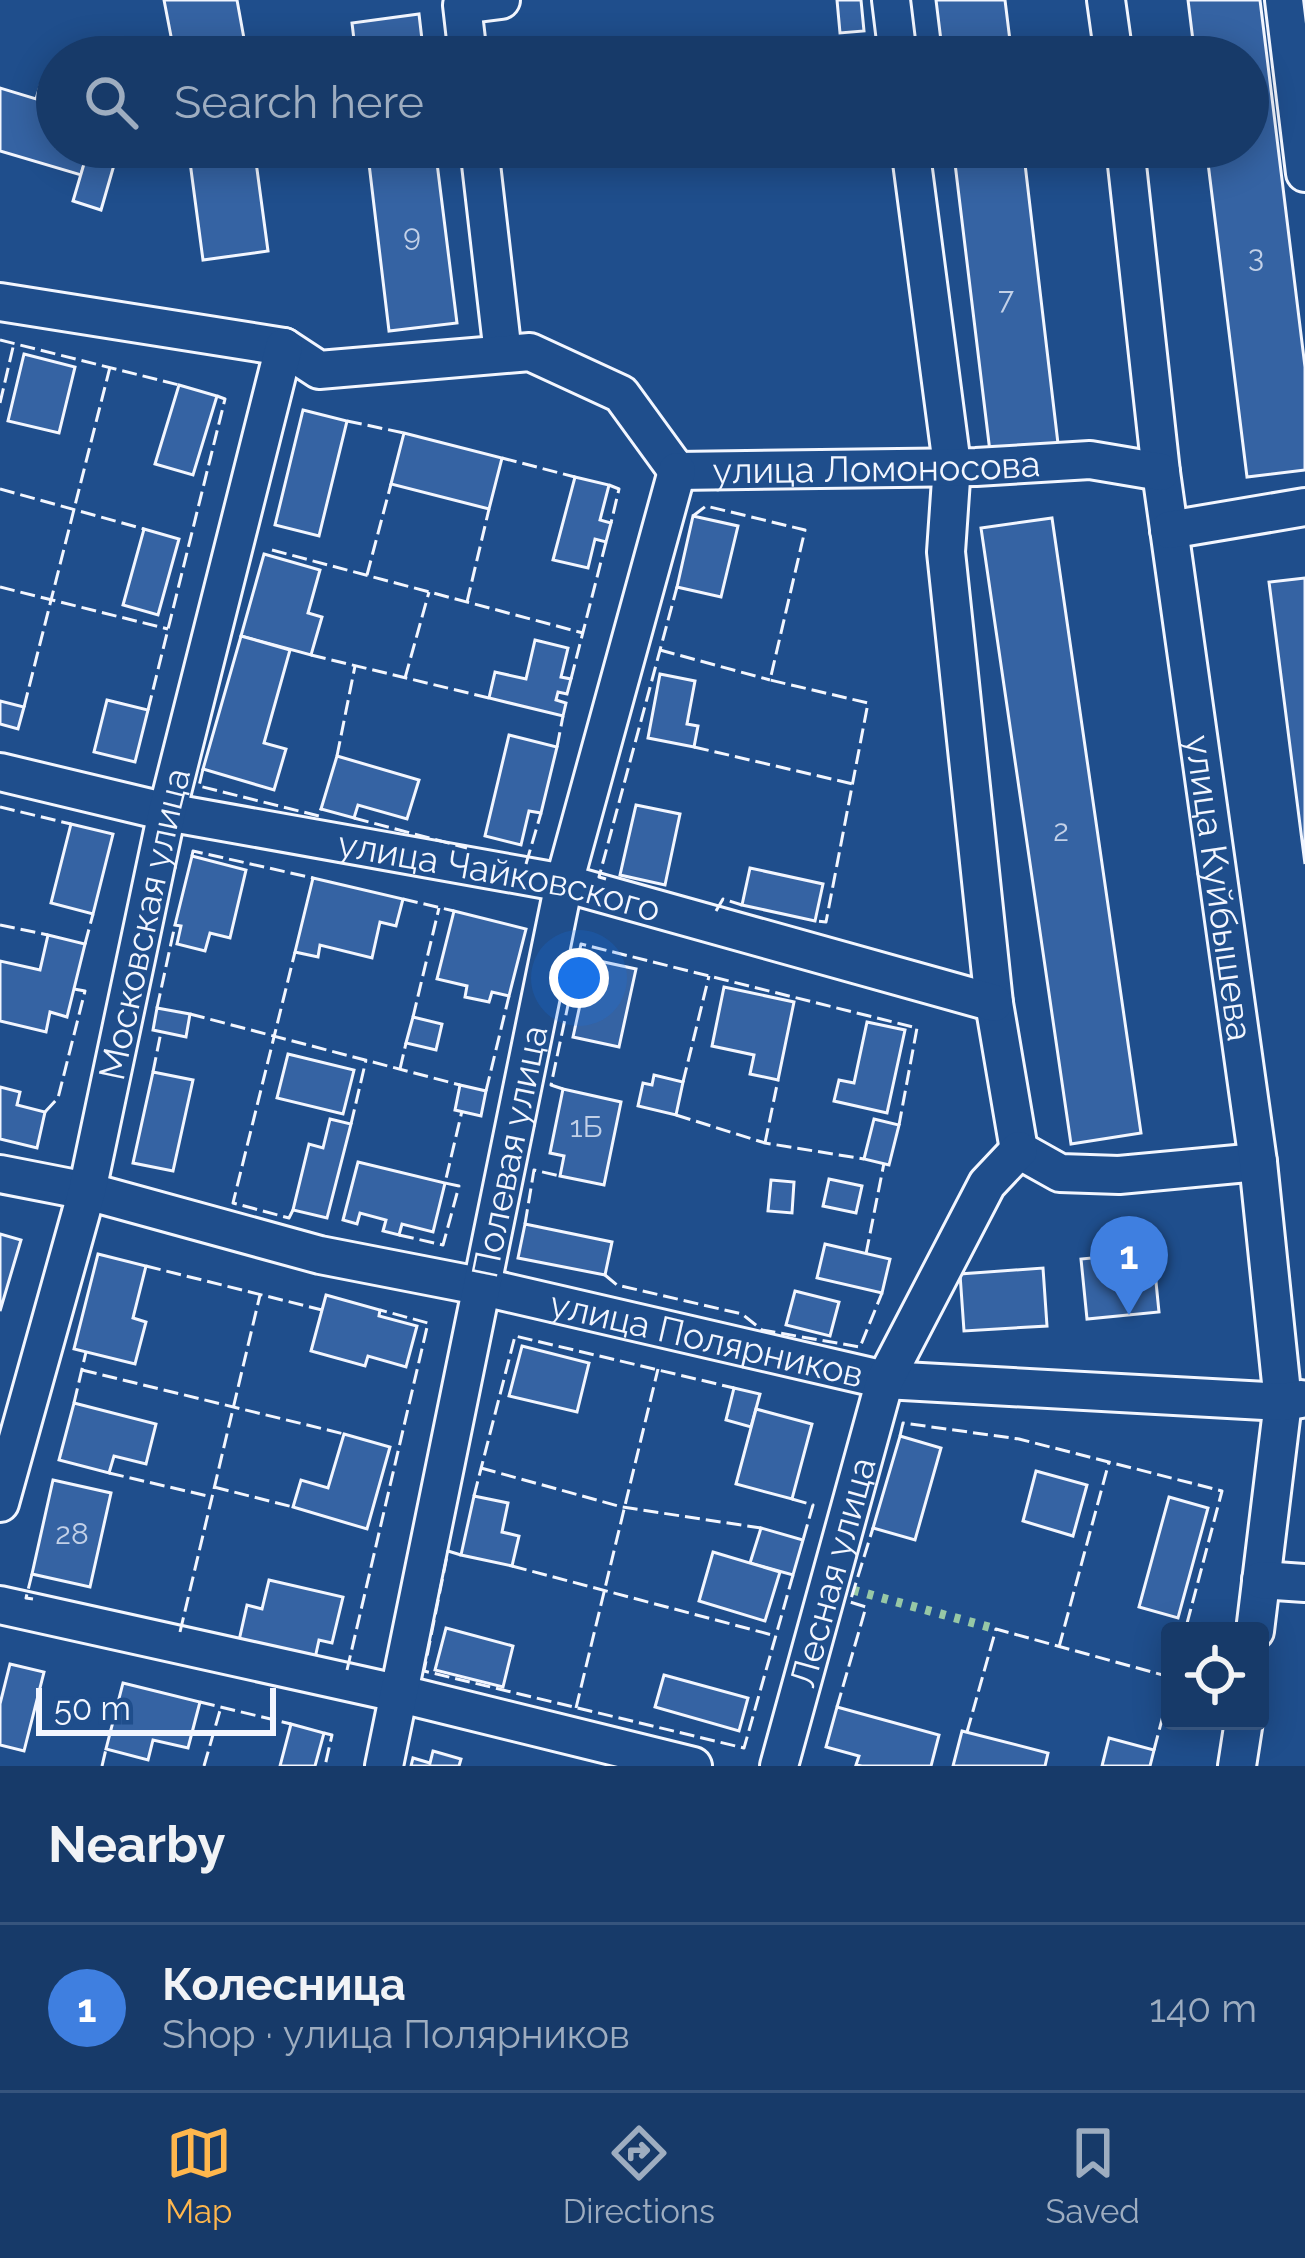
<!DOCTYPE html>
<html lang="en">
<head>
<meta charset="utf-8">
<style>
	:root { --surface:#173a69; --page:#244571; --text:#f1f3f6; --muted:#9eadc0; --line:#36547d; --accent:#ffb74d }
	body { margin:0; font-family:Raleway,sans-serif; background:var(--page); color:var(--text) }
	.controls { position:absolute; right:36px; bottom:36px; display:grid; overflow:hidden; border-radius:12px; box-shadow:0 6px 30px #0003 }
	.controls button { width:108px; height:108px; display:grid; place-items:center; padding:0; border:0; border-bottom:3px solid var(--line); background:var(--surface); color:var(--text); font:60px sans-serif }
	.scale { position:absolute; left:36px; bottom:30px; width:240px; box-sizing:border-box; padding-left:12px; border:6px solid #f2f6ff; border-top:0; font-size:33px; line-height:42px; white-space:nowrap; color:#f2f6ff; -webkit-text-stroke:9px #1f4e8c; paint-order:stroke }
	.you { position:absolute; left:579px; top:978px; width:42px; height:42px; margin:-30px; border:9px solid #fff; border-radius:50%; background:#1a73e8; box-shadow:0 0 0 18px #1a73e833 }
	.badge { display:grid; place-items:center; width:78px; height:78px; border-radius:50%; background:var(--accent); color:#fff; font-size:39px; font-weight:700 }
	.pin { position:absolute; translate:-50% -99px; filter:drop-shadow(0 3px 6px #0008) }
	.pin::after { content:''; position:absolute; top:63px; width:42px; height:36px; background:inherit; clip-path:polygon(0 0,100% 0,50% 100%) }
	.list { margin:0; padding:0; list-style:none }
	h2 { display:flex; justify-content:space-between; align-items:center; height:156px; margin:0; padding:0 48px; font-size:51px }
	h2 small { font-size:39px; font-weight:400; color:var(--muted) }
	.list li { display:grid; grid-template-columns:78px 1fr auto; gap:36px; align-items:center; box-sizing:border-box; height:168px; padding:0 48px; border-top:3px solid var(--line) }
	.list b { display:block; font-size:45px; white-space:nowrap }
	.list p { margin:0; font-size:39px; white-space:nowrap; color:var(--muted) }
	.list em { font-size:39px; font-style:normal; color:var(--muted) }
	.icon { flex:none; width:66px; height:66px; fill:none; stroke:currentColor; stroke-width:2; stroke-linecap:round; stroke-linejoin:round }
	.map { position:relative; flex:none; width:1305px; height:1766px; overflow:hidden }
	.search { position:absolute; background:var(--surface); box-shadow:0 6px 30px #0003; left:36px; right:36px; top:36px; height:132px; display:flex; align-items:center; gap:30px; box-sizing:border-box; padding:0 42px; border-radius:66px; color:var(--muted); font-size:45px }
	.sheet { height:324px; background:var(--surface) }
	nav { display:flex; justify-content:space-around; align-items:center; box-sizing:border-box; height:168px; border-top:3px solid var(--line); background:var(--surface); font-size:33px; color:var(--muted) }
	nav a { display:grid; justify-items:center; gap:6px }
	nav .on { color:var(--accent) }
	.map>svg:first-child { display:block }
	.building { fill:#3563a3; stroke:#f2f6ff; stroke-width:3 }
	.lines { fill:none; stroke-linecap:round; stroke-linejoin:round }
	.minor-casing { stroke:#f2f6ff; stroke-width:42 }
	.minor { stroke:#1f4e8c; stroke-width:36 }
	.hedge { stroke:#97c8a6; stroke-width:9; stroke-dasharray:6 9; stroke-linecap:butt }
	.fence { stroke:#f2f6ff; stroke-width:3; stroke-dasharray:15 6; stroke-linecap:butt }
	.labels { text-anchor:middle; stroke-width:9; stroke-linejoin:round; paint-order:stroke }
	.number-label { font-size:30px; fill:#c3d1e8 }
	.street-label { font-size:36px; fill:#f2f6ff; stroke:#1f4e8c }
</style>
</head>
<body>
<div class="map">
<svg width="1305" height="1766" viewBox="0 0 1305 1766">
	<rect width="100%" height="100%" fill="#1f4e8c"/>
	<g class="building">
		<path d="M164,0H237L247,55L175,57Z"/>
		<path d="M837,0H861L864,31L840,33Z"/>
		<path d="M936,0H1005L1012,57H943Z"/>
		<path d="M1188,0H1260L1305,367V470L1247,477L1206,147H1248V57H1195Z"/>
		<path d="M419,14L424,57H356L352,23Z"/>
		<path d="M40,86L57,91V147H89L81,175L0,151V88L36,99Z"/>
		<path d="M188,147H254L268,251L203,260Z"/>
		<path d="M367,147H435L457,323L389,331Z"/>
		<path d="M953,147H1023L1059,452L991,460Z"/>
		<path d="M86,157L114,165L101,210L73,201Z"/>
		<path d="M24,354L75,367L59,433L8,421Z"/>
		<path d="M179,385L217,396L193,475L155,464Z"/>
		<path d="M303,410L347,421L319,536L275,525Z"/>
		<path d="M404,433L502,458L489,509L391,484Z"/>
		<path d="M575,477L609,485L600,520L611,523L606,542L595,539L588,568L553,560Z"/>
		<path d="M693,516L738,526L721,597L677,587Z"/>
		<path d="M1052,518L1141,1133L1071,1144L981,528Z"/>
		<path d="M144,529L179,539L158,615L123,605Z"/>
		<path d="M264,554L320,570L308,613L322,617L311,655L241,636Z"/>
		<path d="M1305,578V864L1269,582Z"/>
		<path d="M241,636L290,650L264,743L286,749L274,790L203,769Z"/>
		<path d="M535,640L568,648L561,677L571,679L567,694L558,692L556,700L566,703L563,716L489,698L495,672L526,679Z"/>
		<path d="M660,674L695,681L687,724L698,726L694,747L648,738Z"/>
		<path d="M107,700L148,710L135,762L94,752Z"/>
		<path d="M0,701L24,707L18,729L0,724Z"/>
		<path d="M509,735L557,747L541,813L529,811L521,845L485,836Z"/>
		<path d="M337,756L419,780L407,819L358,805L354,818L321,809Z"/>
		<path d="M636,805L680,814L665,885L620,875Z"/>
		<path d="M71,824L113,834L93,914L51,903Z"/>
		<path d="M192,856L246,870L230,938L210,933L205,951L177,944L181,926L175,925Z"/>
		<path d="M750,868L823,884L815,921L742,905Z"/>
		<path d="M313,878L403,899L396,926L380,922L372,958L320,945L318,957L295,952Z"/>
		<path d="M454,911L526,929L509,996L492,992L489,1002L465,997L467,986L437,979Z"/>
		<path d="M48,935L85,944L67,1017L50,1012L46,1032L0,1021V961L40,970Z"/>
		<path d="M590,959L636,969L619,1047L573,1037Z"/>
		<path d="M724,987L794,1002L778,1080L750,1074L754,1055L712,1046Z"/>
		<path d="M157,1008L190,1014L186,1037L153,1030Z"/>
		<path d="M413,1017L442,1024L436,1050L406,1043Z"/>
		<path d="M867,1022L905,1030L887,1113L834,1101L839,1080L854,1083Z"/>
		<path d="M288,1054L354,1070L343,1114L277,1098Z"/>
		<path d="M153,1072L193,1080L173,1171L133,1163Z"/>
		<path d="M654,1075L683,1082L676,1115L638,1106L643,1083L652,1085Z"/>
		<path d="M460,1085L486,1091L481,1116L455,1110Z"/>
		<path d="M0,1087L20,1092L17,1105L45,1112L37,1148L0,1139Z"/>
		<path d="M563,1089L621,1102L604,1185L560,1176L564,1156L550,1153Z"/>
		<path d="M330,1119L351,1124L327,1218L293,1210L309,1144L323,1148Z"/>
		<path d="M874,1119L899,1125L889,1165L864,1159Z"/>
		<path d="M358,1162L445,1183L433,1232L402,1224L399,1235L383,1231L386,1220L360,1213L357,1224L343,1220Z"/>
		<path d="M829,1179L862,1186L856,1213L823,1206Z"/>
		<path d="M771,1180L794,1182L792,1213L768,1211Z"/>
		<path d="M525,1224L612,1242L605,1275L518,1258Z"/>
		<path d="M0,1234L21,1240L0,1311Z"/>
		<path d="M825,1244L890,1259L882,1293L817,1278Z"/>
		<path d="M1153,1252L1159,1312L1087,1319L1081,1259Z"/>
		<path d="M98,1254L146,1266L133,1318L146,1322L135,1364L74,1349Z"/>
		<path d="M1043,1268L1047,1326L964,1331L960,1274Z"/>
		<path d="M795,1291L839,1302L830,1336L786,1325Z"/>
		<path d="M326,1295L380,1310L379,1316L417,1326L406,1367L368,1356L365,1366L311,1351Z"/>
		<path d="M522,1346L589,1363L577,1412L509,1396Z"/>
		<path d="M734,1388L760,1394L751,1427L726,1420Z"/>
		<path d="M74,1403L156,1424L146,1464L114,1456L109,1473L59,1460Z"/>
		<path d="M756,1409L812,1424L792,1499L736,1484Z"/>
		<path d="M344,1434L390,1447L367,1529L293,1507L301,1480L328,1488Z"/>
		<path d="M900,1436L941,1448L915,1540L873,1528Z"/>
		<path d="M1036,1471L1087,1485L1073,1536L1023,1521Z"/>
		<path d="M53,1480L111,1493L90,1587L32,1574Z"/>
		<path d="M474,1496L508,1503L502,1532L519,1536L512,1566L461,1555Z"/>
		<path d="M1169,1497L1208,1508L1178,1618L1139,1607Z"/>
		<path d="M761,1528L803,1540L793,1575L750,1563Z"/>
		<path d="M713,1552L780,1572L765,1621L699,1601Z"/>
		<path d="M269,1580L343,1597L332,1643L319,1640L314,1663L238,1645L247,1605L262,1609Z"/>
		<path d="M446,1628L513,1646L503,1687L435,1670Z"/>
		<path d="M10,1664L44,1672L24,1751L0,1745V1704Z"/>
		<path d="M664,1675L748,1698L739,1731L655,1707Z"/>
		<path d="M123,1683L200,1702L188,1748L153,1740L148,1760L106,1749Z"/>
		<path d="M837,1707L939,1735L931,1766H862L856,1765L859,1756L826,1747Z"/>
		<path d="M291,1724L324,1733L315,1766H280Z"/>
		<path d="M962,1731L1048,1753L1045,1766H953Z"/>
		<path d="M1109,1738L1154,1750L1150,1766H1102Z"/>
		<path d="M433,1751L461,1759L459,1766H411L413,1758L430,1763Z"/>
	</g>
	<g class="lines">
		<defs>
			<g id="minor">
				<path d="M891,0L898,57"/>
				<path d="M1106,0L1114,57"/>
				<path d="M1284,0L1305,173"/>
				<path d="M468,57L462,5L501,0"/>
				<path d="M479,147L503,354"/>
				<path d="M910,147L952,465L946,552L994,1003L1019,1150L1060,1173L1119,1175L1258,1162"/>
				<path id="s1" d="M1125,147L1161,472L1258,1162L1283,1402L1255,1631"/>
				<path id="s2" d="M0,302L284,347L319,370L530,352L621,394L677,471L976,467L1090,460L1161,472"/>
				<path d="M1169,530L1305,507"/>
				<path id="s3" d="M0,772L167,812L564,883L994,1003"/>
				<path id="s4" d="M0,1174L87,1191L320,1255L479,1286L885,1380L1283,1402L1301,1399"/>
				<path id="s5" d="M0,1503L87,1191L167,812L284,347"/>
				<path d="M1261,1580L1305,1583"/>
				<path d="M0,1605L401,1694L693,1766"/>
				<path id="s6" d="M384,1766L564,883L677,471"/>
				<path id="s7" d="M779,1766L885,1380L987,1184L1019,1150"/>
				<path d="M1237,1766L1244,1721"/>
			</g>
		</defs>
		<use href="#minor" class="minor-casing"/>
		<use href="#minor" class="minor"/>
		<path class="hedge" d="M853,1590L996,1629"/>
		<g class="fence">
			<path d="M0,340L179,385"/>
			<path d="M0,403L14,343"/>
			<path d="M347,421L404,433"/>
			<path d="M502,458L575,477"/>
			<path d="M609,485L619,489L611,523"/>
			<path d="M0,489L144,529"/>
			<path d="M693,516L706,506L805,530L770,680L868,703L826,922L815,921"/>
			<path d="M272,550L583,633"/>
			<path d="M367,575L391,484"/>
			<path d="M0,587L168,629"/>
			<path d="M467,602L489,509"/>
			<path d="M660,650L770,680"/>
			<path d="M311,655L489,698"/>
			<path d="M405,678L429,592"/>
			<path d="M571,679L606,542"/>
			<path d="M24,707L110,367"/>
			<path d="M148,710L225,399L217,396"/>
			<path d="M557,747L563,716"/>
			<path d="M694,747L853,784"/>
			<path d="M337,756L355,666"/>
			<path d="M203,769L199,786L319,816L321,809"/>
			<path d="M0,807L71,824"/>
			<path d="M354,818L467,848"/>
			<path d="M192,856L193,851L313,878"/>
			<path d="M526,864L541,813"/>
			<path d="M606,879L599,877L677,587"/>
			<path d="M403,899L454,911"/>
			<path d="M716,911L723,899L742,905"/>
			<path d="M0,925L48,935"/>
			<path d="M85,944L93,914"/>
			<path d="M157,1008L175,925"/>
			<path d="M190,1014L460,1085"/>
			<path d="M413,1017L439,908"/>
			<path d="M400,1069L406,1043"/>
			<path d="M153,1072L161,1032"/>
			<path d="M683,1082L709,976"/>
			<path d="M563,1089L551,1085L581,944L917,1028L899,1125"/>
			<path d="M486,1091L509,996"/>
			<path d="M45,1112L58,1098L85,991L74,989"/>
			<path d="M676,1115L765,1143L864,1159"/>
			<path d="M351,1124L366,1060"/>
			<path d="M765,1143L778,1080"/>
			<path d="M293,1210L289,1218L233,1203L295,952"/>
			<path d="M525,1224L534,1170L560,1176"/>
			<path d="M399,1235L443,1245L459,1186L445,1183L462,1111"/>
			<path d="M866,1254L884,1163"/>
			<path d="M146,1266L322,1310"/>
			<path d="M605,1275L617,1285L742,1314L762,1330L860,1347L882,1293"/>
			<path d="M82,1370L344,1434"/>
			<path d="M74,1403L86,1352"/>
			<path d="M900,1436L903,1423L1019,1439L1222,1491L1185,1631"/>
			<path d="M481,1468L622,1507L761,1528"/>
			<path d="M109,1473L212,1497"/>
			<path d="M214,1487L293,1507"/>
			<path d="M474,1496L515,1336L734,1388"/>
			<path d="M792,1499L813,1505L803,1540"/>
			<path d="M461,1555L448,1551L424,1671L744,1748L793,1575"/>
			<path d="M512,1566L776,1636"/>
			<path d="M32,1574L26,1598L33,1599"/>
			<path d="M180,1632L260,1295"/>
			<path d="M1059,1647L1109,1462"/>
			<path d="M347,1670L428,1323L380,1310"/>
			<path d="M200,1702L291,1724"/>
			<path d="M837,1707L866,1607L850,1602L873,1528"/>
			<path d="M576,1708L658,1369"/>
			<path d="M967,1732L996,1629L1170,1677"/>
			<path d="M324,1733L332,1735L325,1766"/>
			<path d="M1154,1750L1170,1689"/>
			<path d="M102,1766L106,1749"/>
			<path d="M204,1766L221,1707"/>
		</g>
	</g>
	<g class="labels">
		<g class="number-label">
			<text x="412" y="245">9</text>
			<text x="1256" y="267">3</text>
			<text x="1006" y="309">7</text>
			<text x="1061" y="841">2</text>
			<text x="586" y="1137">1Б</text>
			<text x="72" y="1544">28</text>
		</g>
		<g class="street-label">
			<text dy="13" stroke="none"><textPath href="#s2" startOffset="936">улица Ломоносова</textPath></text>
			<text dy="13" stroke="none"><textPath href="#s3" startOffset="510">улица Чайковского</textPath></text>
			<text dy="13" stroke="none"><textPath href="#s1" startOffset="747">улица Куйбышева</textPath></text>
			<text dy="13" stroke="none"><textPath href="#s5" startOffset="597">Московская улица</textPath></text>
			<text dy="13" stroke="none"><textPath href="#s6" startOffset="627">Полевая улица</textPath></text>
			<text dy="13" stroke="none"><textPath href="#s4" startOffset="726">улица Полярников</textPath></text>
			<text dy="13" stroke="none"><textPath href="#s7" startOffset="201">Лесная улица</textPath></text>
		</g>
	</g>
</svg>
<div class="controls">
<button><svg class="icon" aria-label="locate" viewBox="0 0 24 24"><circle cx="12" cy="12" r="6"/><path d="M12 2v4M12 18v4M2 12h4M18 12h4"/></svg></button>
</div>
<div class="scale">50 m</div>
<div class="you"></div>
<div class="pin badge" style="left:1129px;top:1315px;background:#3f7fe0">1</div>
<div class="search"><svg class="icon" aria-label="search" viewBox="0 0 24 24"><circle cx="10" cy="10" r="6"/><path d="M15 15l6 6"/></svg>Search here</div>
</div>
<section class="sheet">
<h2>Nearby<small></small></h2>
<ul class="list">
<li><span class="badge" style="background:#3f7fe0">1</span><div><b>Колесница</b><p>Shop · улица Полярников</p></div><em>140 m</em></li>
</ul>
</section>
<nav>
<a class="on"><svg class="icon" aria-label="map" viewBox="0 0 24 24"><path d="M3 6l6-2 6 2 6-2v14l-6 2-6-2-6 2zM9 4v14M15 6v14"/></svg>Map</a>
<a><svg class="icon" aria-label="directions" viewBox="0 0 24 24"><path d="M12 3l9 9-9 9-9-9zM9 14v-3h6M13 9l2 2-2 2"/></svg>Directions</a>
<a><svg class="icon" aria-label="saved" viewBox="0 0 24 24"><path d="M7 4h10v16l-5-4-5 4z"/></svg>Saved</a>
</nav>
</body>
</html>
